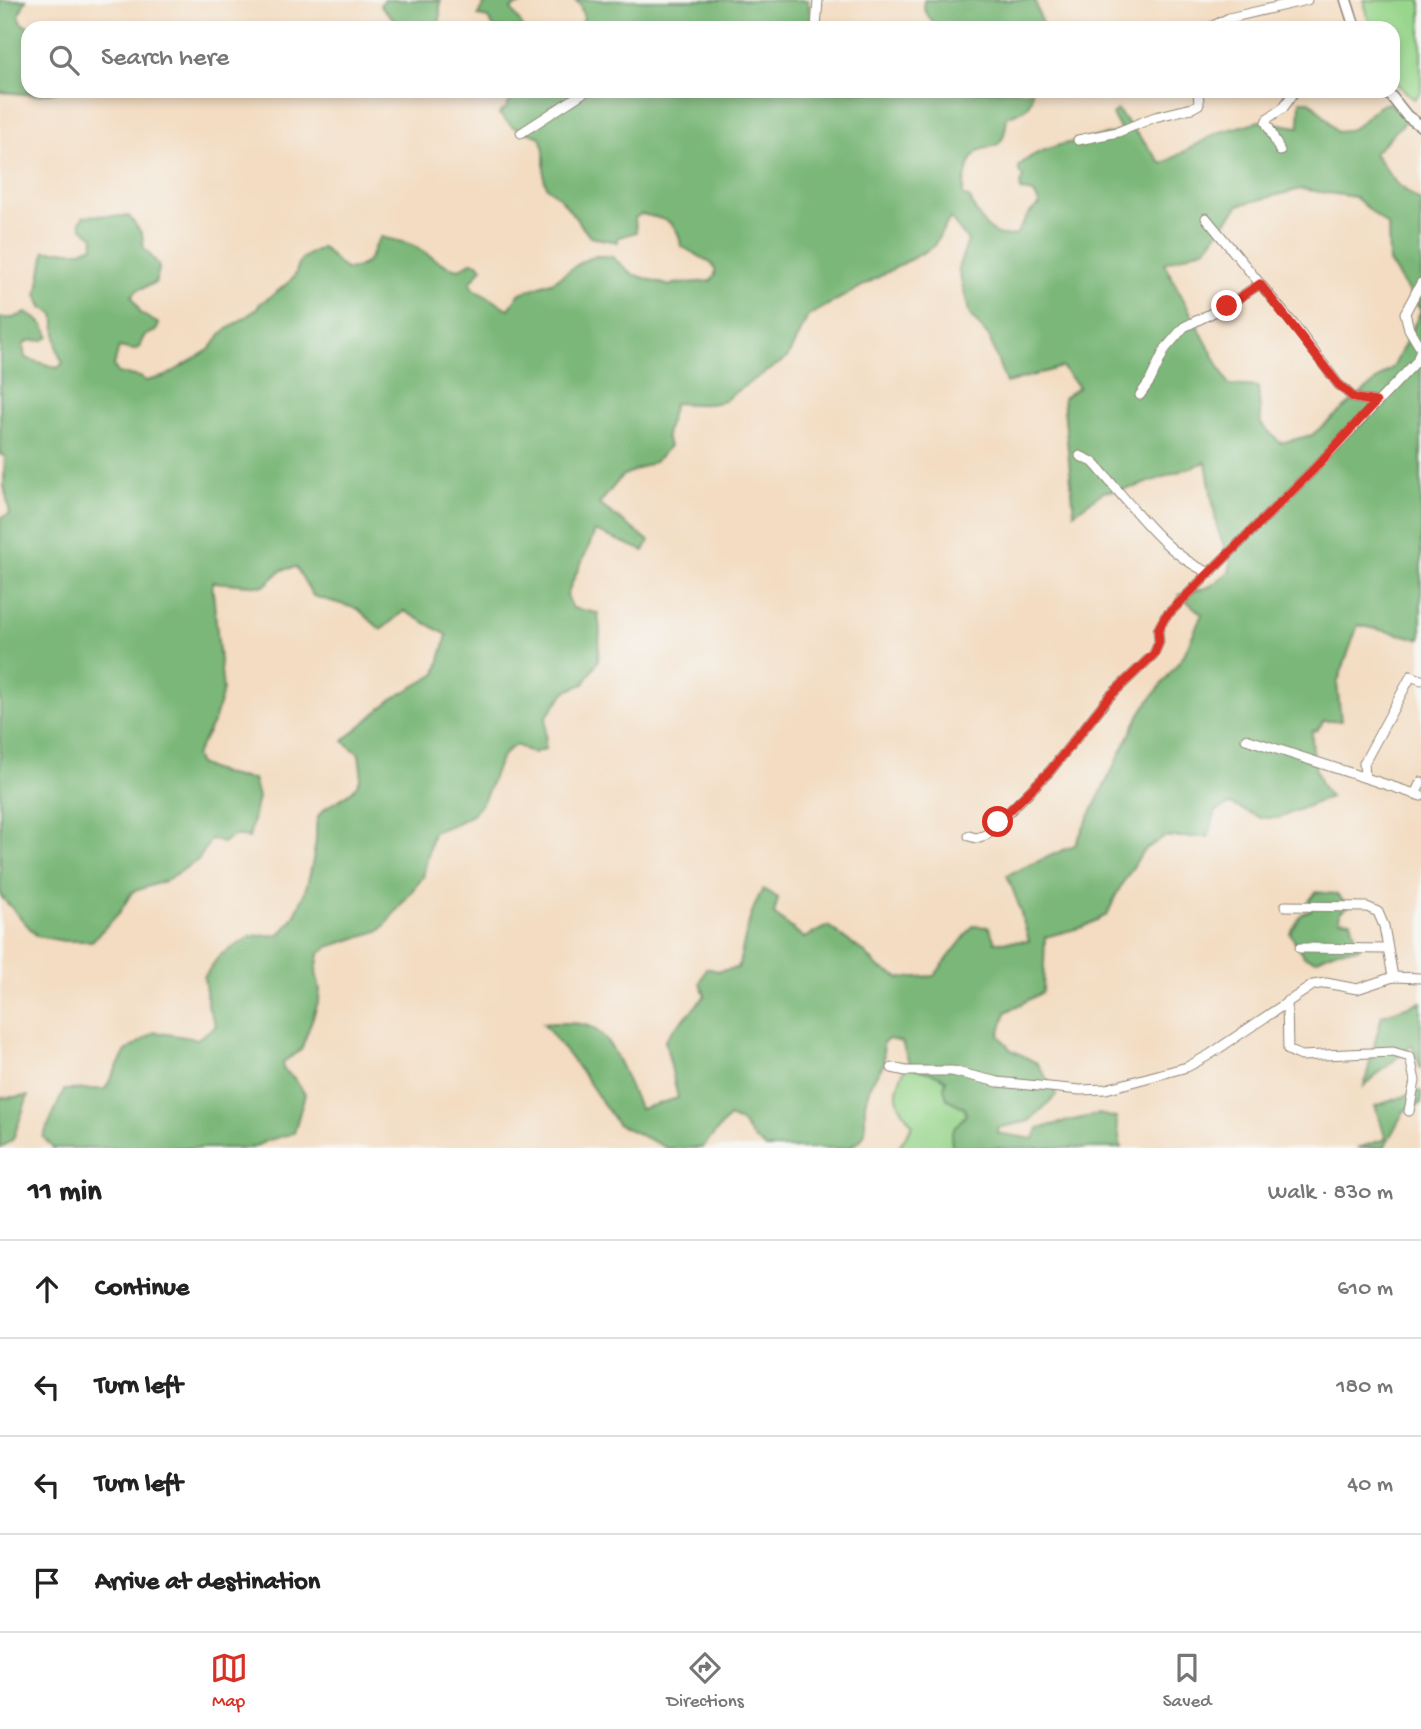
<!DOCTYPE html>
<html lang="en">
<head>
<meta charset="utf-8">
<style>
	:root { --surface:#fff; --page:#f2f2f2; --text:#222; --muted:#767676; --line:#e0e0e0; --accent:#d93025 }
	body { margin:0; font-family:"Gochi Hand",sans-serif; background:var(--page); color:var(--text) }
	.stop { position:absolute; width:21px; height:21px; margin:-16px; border:5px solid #d93025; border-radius:50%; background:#fff }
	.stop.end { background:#d93025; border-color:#fff; box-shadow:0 2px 7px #0008 }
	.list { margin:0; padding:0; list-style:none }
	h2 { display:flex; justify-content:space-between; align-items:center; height:91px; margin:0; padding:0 28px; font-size:30px }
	h2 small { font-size:23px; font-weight:400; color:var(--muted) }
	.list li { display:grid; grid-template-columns:46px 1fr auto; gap:21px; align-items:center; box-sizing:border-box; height:98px; padding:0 28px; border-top:2px solid var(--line) }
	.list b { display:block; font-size:26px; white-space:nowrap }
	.list em { font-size:23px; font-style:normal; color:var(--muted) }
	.icon { flex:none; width:38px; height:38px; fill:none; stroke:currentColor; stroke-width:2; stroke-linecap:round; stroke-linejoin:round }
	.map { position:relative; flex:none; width:1421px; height:1148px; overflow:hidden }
	.search { position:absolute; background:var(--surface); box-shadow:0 4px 10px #0003; left:21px; right:21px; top:21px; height:77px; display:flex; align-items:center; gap:18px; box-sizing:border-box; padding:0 24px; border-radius:21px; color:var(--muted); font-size:26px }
	.sheet { height:483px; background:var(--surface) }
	nav { display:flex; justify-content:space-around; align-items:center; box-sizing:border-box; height:98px; border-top:2px solid var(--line); background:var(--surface); font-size:19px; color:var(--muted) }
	nav a { display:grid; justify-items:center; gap:4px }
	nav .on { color:var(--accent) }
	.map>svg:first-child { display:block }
	.green { fill:#98d68c; stroke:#62805c; stroke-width:2 }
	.forest { fill:#7ab778; stroke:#527152; stroke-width:2; fill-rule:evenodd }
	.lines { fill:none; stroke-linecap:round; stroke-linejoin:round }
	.minor-casing { stroke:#8f8476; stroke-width:11 }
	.major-casing { stroke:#8f8476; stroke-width:13 }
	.minor { stroke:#fff; stroke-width:9 }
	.major { stroke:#fff; stroke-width:10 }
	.route { stroke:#d93025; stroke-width:9 }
</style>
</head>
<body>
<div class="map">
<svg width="1421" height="1148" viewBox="0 0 1421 1148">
	<rect width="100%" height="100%" fill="#f6f6f2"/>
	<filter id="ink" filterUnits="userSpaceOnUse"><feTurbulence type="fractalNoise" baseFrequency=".0143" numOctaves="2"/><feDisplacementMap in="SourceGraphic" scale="14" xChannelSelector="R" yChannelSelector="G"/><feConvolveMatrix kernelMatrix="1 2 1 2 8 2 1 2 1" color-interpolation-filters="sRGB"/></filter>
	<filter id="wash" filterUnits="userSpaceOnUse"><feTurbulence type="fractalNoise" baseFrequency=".00686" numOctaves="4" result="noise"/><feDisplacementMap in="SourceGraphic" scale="28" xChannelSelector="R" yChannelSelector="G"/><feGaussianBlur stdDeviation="1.57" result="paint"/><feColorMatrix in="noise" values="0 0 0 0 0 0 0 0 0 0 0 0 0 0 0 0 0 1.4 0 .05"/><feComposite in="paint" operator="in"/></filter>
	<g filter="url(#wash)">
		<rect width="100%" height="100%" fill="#f3dcc1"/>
		<g class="green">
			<path d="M1364,0H1421V92L1414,99L1393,80V28H1370Z"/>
			<path d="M908,1063C915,1070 924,1070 933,1073C949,1078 964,1099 966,1115C955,1128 948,1130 953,1148H898L913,1125C892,1100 893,1091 908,1063Z"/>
		</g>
		<g class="forest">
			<path d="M0,0H26L19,14L22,24L31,28H28V91H58L38,95L0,92Z"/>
			<path d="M384,0H440V28H402L380,5Z"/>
			<path d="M483,0H534C527,4 516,3 511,9L524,28H494L488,18L478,16L485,3Z"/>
			<path d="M575,0H808L812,28H580L584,18L580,5Z"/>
			<path d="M924,0H1035L1043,28H936L924,9Z"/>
			<path d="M516,91H1032C1031,110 1023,110 1007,117C1006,125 1005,139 998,144C992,148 983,147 977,152C968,160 963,184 963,195L970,199C979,219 990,240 1015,235C1024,225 1026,212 1040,205L1034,193L1021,191L1020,183L1023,177L1019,172V166C1042,142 1090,141 1121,131L1112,114L1117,110L1162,164L1217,133L1259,121L1299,127L1300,101H1310L1328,120L1337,132C1368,130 1367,105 1390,103L1405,119L1404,123L1374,153L1396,183L1421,202V639L1358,625L1337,684L1341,721H1324L1317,730L1312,731C1312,756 1314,778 1330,797L1278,818H1261L1230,804L1216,811L1208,837H1164L1143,851L1118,891L1107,915L1083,927L1045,937L1043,992L1006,1012L999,1035L1010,1049L1037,1063L1057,1095L1029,1121L997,1128V1133L1034,1139L1038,1128L1099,1114L1116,1118L1121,1148H953C948,1130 955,1128 966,1115L965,1108L947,1099L944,1088L946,1079C916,1063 913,1081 902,1042L889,1039L883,1042L884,1064L871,1083L865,1103V1133L860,1141L848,1148H766L754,1139L741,1122L729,1117L702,1148H667L617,1124L583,1074L543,1023C557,1024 575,1021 588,1026C615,1035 627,1085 640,1109L678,1098L665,1040C677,1023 693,1012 705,995L700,983L706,968L718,971L738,968C745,941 748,914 763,889L778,898L774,914L804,938L828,926L865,953L879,968L900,978L934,976L973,926L989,927L995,942L1029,941L1018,903L1007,875L1075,845L1142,710L1184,655L1202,614L1179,595L1209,587L1229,572L1231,563L1217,528L1206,462L1135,487L1103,492L1074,513L1063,398L1079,387L1062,367L1006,383L989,337L970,315L958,268L968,241L950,218L933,247L808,316L787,358L731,395C721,409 690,403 674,403L666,435L669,447L656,461L622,476L599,504L649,541L644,551L595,531C587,554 575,573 567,595L572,608L598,613L600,630L598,661L584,684L566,691L546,717L545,749L533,753L516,745C493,755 494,791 477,809C465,822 449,826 433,832L423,877L381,930L328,947L319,954L316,972L320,990L319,1000L301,1050L283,1062V1069L293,1077L305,1094L294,1133L266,1141L252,1148H53L43,1137L64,1090L105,1089L126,1051L155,1032L197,1039L216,1026L208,1006L204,977L219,956L251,936L279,935C301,915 311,876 315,847C317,839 315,829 317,820C323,800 357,800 361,775C362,769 359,760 359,754L343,741L392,699L436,674L447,635L404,611L381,630L358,609L313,596L296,567L282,570L264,586L212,582L223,690L215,719L195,756L199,764C217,773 233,778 253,779L258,797L249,838C238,834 232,835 223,843L211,839L199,859L167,880L132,892L120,912L92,941H64L37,936L0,895V518L10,514L4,486L5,456L0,455V318H13L26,313C36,317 47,326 49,337L43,340L28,341L23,345L25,358L58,368L63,363C53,348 58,330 54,314L42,307L37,295L45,251H81L93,246L94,237L82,228L80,222L84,216C99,214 114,217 129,216L142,234L144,248L158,264L159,270L155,283L137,290L132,296L141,314L159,324L156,331L144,336L139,348L133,350L119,347L114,366L118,373L140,377L146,381L166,376L210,349L222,333L257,309L260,303C267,300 291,282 295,275C298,269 297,264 302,259C308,254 315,251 322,247L342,267L348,270C378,262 365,257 381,237C391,240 404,241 414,246C429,254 441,266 459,269L471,262L478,263L482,268L470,283L473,289L509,309L520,293L554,281L583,261L596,256H611L632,274L670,286L673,284L711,281L715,275V269L711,263L681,246C678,219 663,219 641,214L635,218L636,232L617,238L618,242L590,237L561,199L547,187L544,178V150L540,137L513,127L499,114L506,108ZM1301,189L1355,197L1388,226L1389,262L1421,311L1394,366L1312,435L1280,443L1261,424L1258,387L1229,385L1164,263L1206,248L1239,205Z"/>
			<path d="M1316,892L1336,894L1349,906L1340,912L1339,920L1351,921L1359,948L1337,950L1316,960L1304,957L1290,933L1302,914L1311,910L1309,901Z"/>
			<path d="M1421,1002V1070L1412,1045L1364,1086L1382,1015Z"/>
			<path d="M1421,1091V1103L1404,1111L1384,1148H1357L1386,1139L1375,1106Z"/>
			<path d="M28,1096L13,1139L0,1148V1098Z"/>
		</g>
	</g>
	<g filter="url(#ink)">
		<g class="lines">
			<defs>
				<g id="minor">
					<path d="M816,28L818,0"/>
					<path d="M1209,28L1229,18L1307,0"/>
					<path d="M521,133L586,91"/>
					<path d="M1078,140L1118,132L1155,117L1192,108L1199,104L1198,91"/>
					<path d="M1280,151L1266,122L1268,118L1283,108L1295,91"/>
					<path d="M1206,218L1294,325L1338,384L1354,398L1376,402"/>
					<path d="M1140,395L1150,381L1165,349L1184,327L1226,306L1260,284"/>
					<path d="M1080,456L1093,462C1126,498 1166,557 1211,573"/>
					<path d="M1246,739L1421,796"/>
					<path d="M1365,777L1364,763L1411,676L1421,680"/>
					<path d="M1415,794L1421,782"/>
					<path d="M969,836L976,838L986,835L1050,771L1109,697L1154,654L1159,642L1158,630L1165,617L1314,469L1417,361L1421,349L1409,329L1405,313L1421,283"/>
					<path d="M1285,906L1367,907L1378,912L1384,926L1393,977"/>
					<path d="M1300,948L1386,949"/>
					<path d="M1287,1001L1288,1050L1301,1056L1393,1052L1410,1057L1415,1081L1409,1111"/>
					<path d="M892,1068L906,1071H952L998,1082L1080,1090L1106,1089L1187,1067L1209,1055L1313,985L1326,983L1357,989L1393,977L1421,978"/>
				</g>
				<g id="major">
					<path d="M1346,0L1355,28"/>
					<path d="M1387,91L1407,116L1421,126"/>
				</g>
			</defs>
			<use href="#minor" class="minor-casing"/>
			<use href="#major" class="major-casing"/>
			<use href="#minor" class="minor"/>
			<use href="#major" class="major"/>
		</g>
	</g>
	<g class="lines" filter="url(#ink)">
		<path class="route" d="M998,822L1050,771L1109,697L1154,654L1159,642L1158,630L1165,617L1314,469L1376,402L1354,398L1338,384L1260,284L1227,306"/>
	</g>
</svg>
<div class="stop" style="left:998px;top:822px"></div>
<div class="stop end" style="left:1227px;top:306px"></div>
<div class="search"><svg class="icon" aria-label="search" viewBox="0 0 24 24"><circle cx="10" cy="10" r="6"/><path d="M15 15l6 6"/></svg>Search here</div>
</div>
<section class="sheet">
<h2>11 min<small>Walk · 830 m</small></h2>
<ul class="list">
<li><svg class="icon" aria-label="ahead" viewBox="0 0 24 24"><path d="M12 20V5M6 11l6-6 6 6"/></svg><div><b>Continue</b></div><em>610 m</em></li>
<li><svg class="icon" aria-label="left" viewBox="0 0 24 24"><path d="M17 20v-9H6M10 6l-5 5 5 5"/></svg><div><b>Turn left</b></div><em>180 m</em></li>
<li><svg class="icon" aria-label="left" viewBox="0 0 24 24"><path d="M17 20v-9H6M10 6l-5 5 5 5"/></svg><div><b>Turn left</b></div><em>40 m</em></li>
<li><svg class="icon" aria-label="arrive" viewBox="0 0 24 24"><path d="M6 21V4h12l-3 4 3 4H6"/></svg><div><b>Arrive at destination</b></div></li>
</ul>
</section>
<nav>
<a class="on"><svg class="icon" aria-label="map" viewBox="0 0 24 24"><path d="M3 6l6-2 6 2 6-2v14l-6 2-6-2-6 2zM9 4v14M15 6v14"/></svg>Map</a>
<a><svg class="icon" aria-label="directions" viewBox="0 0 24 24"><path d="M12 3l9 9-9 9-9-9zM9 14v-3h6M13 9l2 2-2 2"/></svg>Directions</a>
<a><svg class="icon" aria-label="saved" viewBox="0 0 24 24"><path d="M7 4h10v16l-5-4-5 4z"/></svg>Saved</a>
</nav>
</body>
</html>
